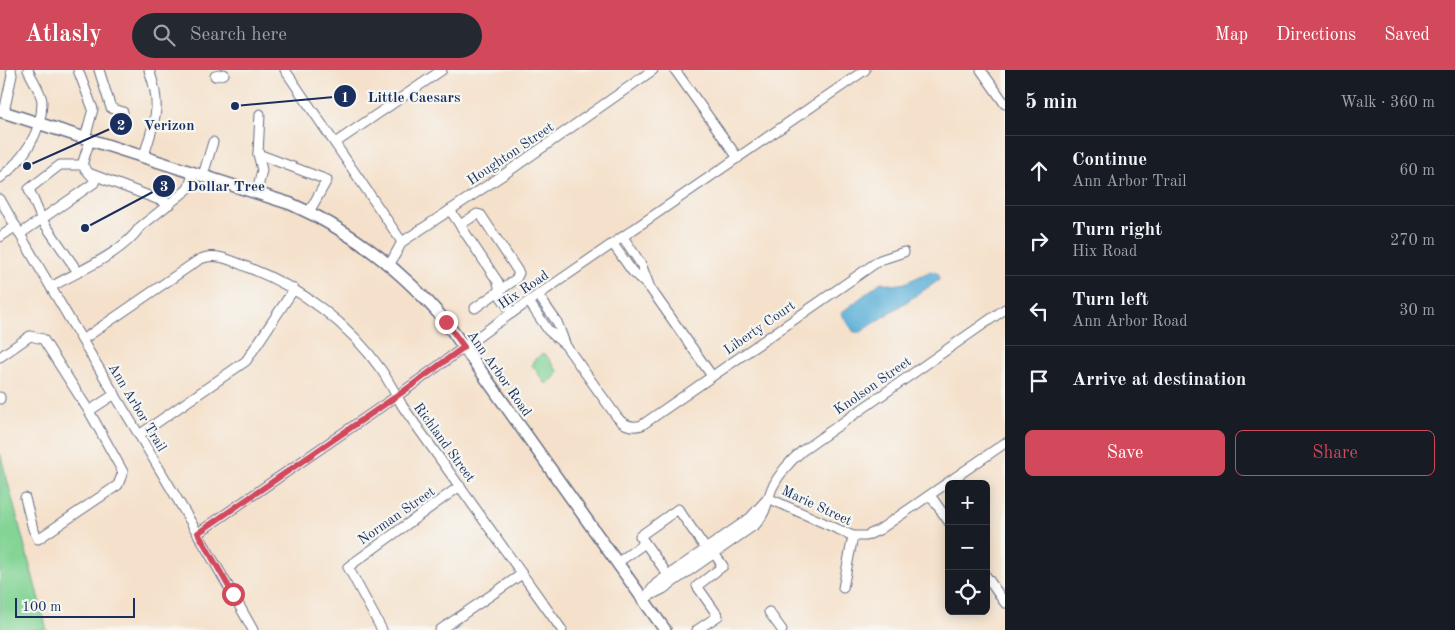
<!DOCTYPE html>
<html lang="en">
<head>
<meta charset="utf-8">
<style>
	:root { --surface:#171b24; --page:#242831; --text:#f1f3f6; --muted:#9ea1a6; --line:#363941; --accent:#d1495b }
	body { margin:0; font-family:"Old Standard TT",serif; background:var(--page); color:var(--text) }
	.controls { position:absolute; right:15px; bottom:15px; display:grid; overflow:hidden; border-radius:8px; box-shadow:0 2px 12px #0003 }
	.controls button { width:45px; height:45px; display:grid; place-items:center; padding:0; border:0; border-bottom:1px solid var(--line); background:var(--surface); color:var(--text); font:25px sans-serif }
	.scale { position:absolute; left:15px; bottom:12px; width:120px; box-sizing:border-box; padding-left:5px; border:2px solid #1b2f5e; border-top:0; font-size:14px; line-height:18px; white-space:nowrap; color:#1b2f5e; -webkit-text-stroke:4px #f6f6f2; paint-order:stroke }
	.stop { position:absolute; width:15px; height:15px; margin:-11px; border:4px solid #d1495b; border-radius:50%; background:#fff }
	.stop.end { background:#d1495b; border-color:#fff; box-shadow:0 1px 5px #0008 }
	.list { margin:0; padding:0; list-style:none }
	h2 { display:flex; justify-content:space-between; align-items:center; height:65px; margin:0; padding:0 20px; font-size:21px }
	h2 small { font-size:16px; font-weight:400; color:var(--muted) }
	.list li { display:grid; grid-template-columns:32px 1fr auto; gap:15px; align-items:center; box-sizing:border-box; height:70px; padding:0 20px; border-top:1px solid var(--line) }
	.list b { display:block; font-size:19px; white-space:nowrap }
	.list p { margin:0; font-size:16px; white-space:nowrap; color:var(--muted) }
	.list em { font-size:16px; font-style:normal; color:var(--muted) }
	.actions { display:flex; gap:10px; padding:15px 20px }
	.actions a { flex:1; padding:11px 0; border:1px solid var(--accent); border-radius:8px; text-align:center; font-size:18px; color:var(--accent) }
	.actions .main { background:var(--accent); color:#fff }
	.icon { flex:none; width:28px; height:28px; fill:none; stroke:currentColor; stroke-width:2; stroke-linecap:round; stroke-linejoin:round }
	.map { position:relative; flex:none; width:1005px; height:560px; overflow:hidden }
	header { display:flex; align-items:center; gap:30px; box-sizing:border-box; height:70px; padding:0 25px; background:var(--accent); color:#fff }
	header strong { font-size:24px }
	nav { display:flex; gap:28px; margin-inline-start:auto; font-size:18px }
	.search { width:350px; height:45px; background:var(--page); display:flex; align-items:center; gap:12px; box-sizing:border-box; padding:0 18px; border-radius:28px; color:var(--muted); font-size:19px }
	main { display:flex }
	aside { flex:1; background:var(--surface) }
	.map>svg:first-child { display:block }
	.green { fill:#83d495; stroke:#4f827a }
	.water { fill:#5cb0d8; stroke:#3c709b }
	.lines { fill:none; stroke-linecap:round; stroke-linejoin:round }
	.minor-casing { stroke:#676d84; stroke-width:11 }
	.major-casing { stroke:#676d84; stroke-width:14 }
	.minor { stroke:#fff; stroke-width:9 }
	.major { stroke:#fff; stroke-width:11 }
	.route { stroke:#d1495b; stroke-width:6 }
	.labels { text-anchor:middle; stroke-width:4.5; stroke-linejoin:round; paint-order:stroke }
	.street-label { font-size:14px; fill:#1b2f5e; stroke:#f6f6f2 }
	.leader { fill:none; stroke:#1b2f5e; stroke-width:2 }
	.callout-dot { fill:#1b2f5e; stroke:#f6f6f2; stroke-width:2 }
	.mark-label { font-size:15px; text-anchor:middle; font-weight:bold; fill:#fff }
	.callout-label { font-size:15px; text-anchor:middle; font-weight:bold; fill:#1b2f5e; stroke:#f6f6f2; stroke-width:4.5; stroke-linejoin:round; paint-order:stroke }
</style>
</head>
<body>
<header>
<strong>Atlasly</strong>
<div class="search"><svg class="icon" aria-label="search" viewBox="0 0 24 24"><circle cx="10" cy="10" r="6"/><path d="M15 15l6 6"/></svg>Search here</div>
<nav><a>Map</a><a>Directions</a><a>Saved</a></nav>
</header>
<main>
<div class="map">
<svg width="1005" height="560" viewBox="0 0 1005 560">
	<rect width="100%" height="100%" fill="#f6f6f2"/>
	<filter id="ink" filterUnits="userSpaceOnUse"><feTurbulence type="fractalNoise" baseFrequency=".02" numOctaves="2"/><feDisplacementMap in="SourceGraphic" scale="10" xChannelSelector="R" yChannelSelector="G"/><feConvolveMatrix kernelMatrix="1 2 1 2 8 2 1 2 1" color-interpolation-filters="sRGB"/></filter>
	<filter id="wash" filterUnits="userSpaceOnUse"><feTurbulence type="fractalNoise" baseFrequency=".0096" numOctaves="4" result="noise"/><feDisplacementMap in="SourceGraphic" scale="20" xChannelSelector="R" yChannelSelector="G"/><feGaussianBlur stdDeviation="1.12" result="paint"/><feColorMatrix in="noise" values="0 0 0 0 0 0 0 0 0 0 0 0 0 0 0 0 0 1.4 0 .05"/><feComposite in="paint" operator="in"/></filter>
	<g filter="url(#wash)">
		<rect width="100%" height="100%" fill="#f5e1cb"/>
		<g class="green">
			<path d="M542,284L546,285L559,303L548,313H545L532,295L533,291Z"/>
			<path d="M0,383L47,560H0Z"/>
		</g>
		<path class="water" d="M931,201L939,204V210L861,262H854L841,243L881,212L893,215L905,213Z"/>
	</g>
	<g filter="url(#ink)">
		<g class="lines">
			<defs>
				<g id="minor">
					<path d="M78,0L93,39L85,68"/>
					<path d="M99,0L111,38L123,42"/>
					<path d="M285,0L402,172"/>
					<path d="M675,0L738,88"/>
					<path d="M981,0L1005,34"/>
					<path d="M215,6L224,4"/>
					<path d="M4,42L12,5L11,0"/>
					<path d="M335,73L442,0"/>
					<path d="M258,84L327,110L309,142"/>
					<path d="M144,86C154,50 163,38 149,0"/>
					<path d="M91,104L170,134"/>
					<path d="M203,105L213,72"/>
					<path d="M0,108C23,90 42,63 42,32C42,23 32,9 28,0"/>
					<path d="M257,122L262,100L258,84L260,44"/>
					<path d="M0,129C81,274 172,414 253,560"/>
					<path d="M450,140L498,212L501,227L512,243"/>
					<path d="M460,155L477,144L481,145L519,203L516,209L475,238"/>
					<path d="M20,164L94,113L95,110L82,95L90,70"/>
					<path d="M0,167L16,156"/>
					<path d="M623,167L641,194L649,215"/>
					<path d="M613,174L632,201L650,218L712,306"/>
					<path d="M390,194L402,172L509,101L653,0"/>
					<path d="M78,202L42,150L29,119L60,95H82"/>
					<path d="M51,217C78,201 122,184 140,157L188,119L194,102"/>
					<path d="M538,225L557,252L566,276L617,347C624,356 632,358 642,355L880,190L904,182"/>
					<path d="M529,232L548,260L564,274"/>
					<path d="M82,270L197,191C213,181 231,190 247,197C301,218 349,253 382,301C390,313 396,325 403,337L562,560"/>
					<path d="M0,287L30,266L43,269L89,341"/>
					<path d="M0,327V329"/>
					<path d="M139,365L246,291L294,219"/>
					<path d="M930,425L949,452"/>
					<path d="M25,428L33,459L38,469L118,415L123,402L89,341L115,324"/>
					<path d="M768,428L853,466H866L879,460L1005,373"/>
					<path d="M198,463L404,321L493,256L865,0"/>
					<path d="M617,493L645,473"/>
					<path d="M668,505L640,466L678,439L706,479"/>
					<path d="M986,506L1005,533"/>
					<path d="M843,518L853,466"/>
					<path d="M647,525L657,513L750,448L768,428"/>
					<path d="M643,529L663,519L756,454C767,442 766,433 772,418C779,404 790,391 802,381L1005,239"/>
					<path d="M769,542L782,560"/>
					<path d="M382,560L348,497L460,416"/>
					<path d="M440,560L522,504"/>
					<path d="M697,560L718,546L697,516L723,496L711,479"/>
				</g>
				<path id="major" d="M0,41L291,134C352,161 403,201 446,252L665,560"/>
			</defs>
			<use href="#minor" class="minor-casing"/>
			<use href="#major" class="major-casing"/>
			<use href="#minor" class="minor"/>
			<use href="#major" class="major"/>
		</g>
	</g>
	<g class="lines" filter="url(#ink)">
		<path class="route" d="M233,524L198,463L404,321L464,277L446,252"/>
	</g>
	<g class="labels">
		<g class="street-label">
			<text transform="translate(510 83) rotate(-34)" y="5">Houghton Street</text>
			<text transform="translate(523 219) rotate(-34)" y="5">Hix Road</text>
			<text transform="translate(759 257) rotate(-35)" y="5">Liberty Court</text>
			<text transform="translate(500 303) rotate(55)" y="5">Ann Arbor Road</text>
			<text transform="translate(872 315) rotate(-35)" y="5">Knolson Street</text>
			<text transform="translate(138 337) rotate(59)" y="5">Ann Arbor Trail</text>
			<text transform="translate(445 372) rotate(54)" y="5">Richland Street</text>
			<text transform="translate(817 435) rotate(25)" y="5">Marie Street</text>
			<text transform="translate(396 445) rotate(-35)" y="5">Norman Street</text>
		</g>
	</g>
	<path class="leader" d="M235 36L345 26M27 96L121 54M85 158L164 116"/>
	<g class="callout-dot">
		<circle cx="235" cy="36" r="5"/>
		<circle cx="27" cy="96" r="5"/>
		<circle cx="85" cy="158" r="5"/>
		<circle cx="345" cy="26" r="12"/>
		<circle cx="121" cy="54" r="12"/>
		<circle cx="164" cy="116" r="12"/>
	</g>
	<g class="mark-label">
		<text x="345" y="32">1</text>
		<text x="121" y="60">2</text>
		<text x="164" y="121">3</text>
	</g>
	<g class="callout-label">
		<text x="414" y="32">Little Caesars</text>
		<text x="169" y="60">Verizon</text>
		<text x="226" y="121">Dollar Tree</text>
	</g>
</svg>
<div class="controls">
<button>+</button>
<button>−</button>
<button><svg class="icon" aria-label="locate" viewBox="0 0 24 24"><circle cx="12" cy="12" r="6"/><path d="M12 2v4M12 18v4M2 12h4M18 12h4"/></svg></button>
</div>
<div class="scale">100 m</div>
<div class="stop" style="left:233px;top:524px"></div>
<div class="stop end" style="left:446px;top:252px"></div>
</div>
<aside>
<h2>5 min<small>Walk · 360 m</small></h2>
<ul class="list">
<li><svg class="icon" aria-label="ahead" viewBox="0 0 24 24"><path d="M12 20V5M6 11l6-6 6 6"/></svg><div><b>Continue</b><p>Ann Arbor Trail</p></div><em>60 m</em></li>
<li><svg class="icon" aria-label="right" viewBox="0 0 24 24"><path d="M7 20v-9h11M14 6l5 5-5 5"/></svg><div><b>Turn right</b><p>Hix Road</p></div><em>270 m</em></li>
<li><svg class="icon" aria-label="left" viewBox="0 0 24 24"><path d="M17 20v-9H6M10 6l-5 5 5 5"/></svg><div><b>Turn left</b><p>Ann Arbor Road</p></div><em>30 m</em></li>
<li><svg class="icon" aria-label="arrive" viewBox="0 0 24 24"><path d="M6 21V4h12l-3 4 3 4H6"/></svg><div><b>Arrive at destination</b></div></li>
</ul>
<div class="actions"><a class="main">Save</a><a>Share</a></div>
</aside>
</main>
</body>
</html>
